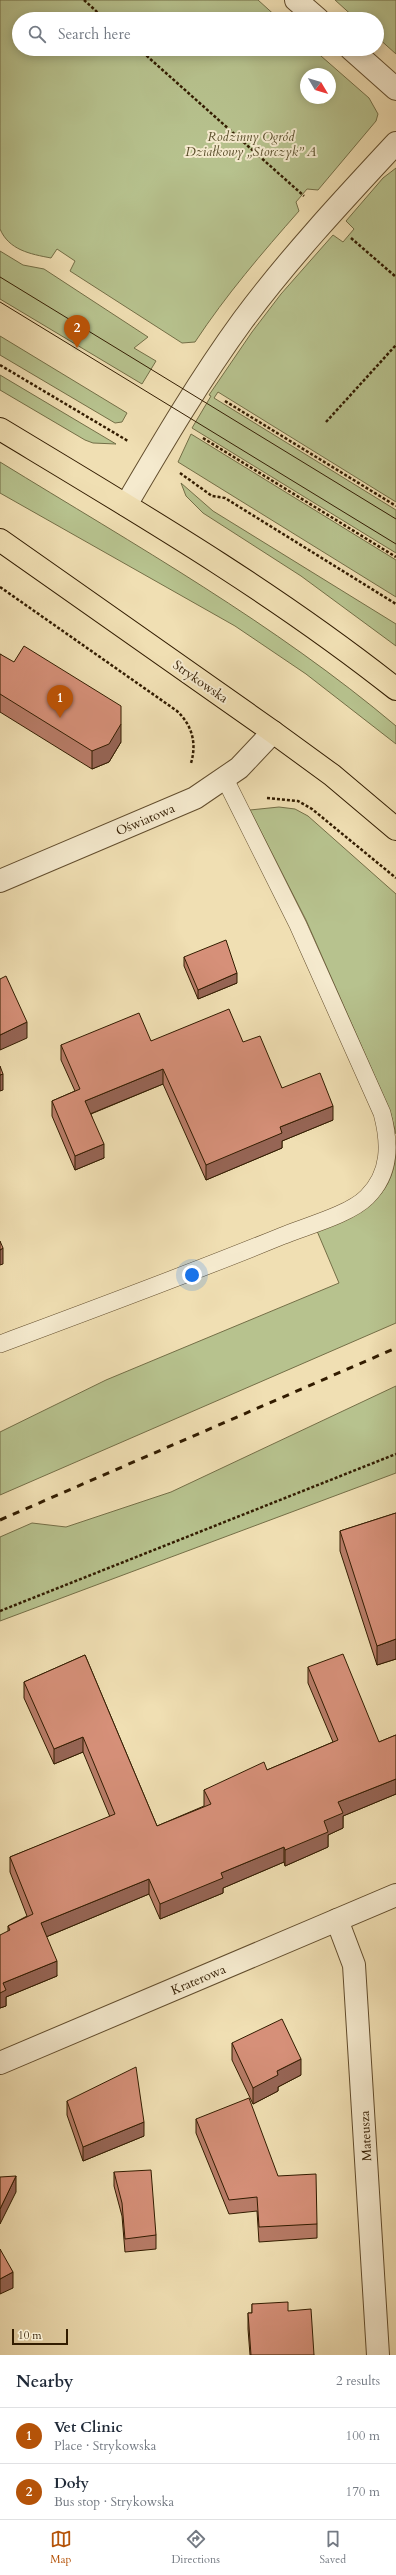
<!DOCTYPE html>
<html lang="en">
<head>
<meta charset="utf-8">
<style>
	:root { --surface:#fff; --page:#f2f2f3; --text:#1f2937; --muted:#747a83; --line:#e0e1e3; --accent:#b45309 }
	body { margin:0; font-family:Cardo,serif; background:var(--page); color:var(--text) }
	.compass { position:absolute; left:300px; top:68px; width:36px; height:36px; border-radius:50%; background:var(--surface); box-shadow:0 2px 10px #0003; rotate:128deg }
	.scale { position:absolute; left:12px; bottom:10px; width:56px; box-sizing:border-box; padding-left:4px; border:2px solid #321c00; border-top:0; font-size:11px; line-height:14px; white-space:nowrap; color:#321c00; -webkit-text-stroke:3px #f5eace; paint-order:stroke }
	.you { position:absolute; left:192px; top:1275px; width:14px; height:14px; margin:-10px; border:3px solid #fff; border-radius:50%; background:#1a73e8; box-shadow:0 0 0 6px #1a73e833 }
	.badge { display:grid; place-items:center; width:26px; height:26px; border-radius:50%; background:var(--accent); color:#fff; font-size:13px; font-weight:700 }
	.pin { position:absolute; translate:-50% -33px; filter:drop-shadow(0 1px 2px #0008) }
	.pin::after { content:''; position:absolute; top:21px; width:14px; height:12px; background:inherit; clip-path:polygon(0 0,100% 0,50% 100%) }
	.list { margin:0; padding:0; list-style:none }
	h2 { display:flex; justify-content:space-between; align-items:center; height:52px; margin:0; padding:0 16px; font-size:17px }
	h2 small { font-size:13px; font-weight:400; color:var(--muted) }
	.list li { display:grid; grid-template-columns:26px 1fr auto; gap:12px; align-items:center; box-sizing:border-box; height:56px; padding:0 16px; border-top:1px solid var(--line) }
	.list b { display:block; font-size:15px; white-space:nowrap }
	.list p { margin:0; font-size:13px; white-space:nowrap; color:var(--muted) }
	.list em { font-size:13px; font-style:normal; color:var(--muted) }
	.icon { flex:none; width:22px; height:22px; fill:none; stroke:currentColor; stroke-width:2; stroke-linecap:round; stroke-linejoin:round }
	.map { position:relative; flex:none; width:396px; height:2355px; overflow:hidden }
	.search { position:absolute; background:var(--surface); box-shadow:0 2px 10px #0003; left:12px; right:12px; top:12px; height:44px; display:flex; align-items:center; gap:10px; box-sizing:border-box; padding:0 14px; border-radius:22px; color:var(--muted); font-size:15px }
	.sheet { height:164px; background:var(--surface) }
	nav { display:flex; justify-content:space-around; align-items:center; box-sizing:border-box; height:56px; border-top:1px solid var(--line); background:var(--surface); font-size:11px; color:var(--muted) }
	nav a { display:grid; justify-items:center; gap:2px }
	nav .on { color:var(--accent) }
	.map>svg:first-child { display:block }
	.green { fill:#b7c28e; stroke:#746f47; fill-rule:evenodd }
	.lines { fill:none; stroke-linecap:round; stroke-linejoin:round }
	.service-casing { stroke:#624d2d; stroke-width:18 }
	.minor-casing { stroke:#624d2d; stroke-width:24 }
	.primary-casing { stroke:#321c00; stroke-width:24 }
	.path { stroke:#321c00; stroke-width:2.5; stroke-dasharray:3 2; stroke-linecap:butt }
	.service { stroke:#f5eace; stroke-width:17 }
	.minor { stroke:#f5eace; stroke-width:22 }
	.primary { stroke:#f0dfb3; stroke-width:22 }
	.tram { stroke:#321c00; stroke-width:1 }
	.rail { stroke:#321c00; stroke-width:3; stroke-dasharray:7 7; stroke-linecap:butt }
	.wall { fill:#b87c68; stroke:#321c00 }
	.shaded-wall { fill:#966555; stroke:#321c00 }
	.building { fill:#d69079; stroke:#321c00 }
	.labels { text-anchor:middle; stroke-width:4; stroke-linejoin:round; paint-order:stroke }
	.park-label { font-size:13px; font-style:italic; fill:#5a4e2b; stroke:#f5eace }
	.street-label { font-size:13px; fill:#321c00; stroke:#f5eace }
</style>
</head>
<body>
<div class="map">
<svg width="396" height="2355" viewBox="0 0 396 2355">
	<rect width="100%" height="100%" fill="#f0dfb3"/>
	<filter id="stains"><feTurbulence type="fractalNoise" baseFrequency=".005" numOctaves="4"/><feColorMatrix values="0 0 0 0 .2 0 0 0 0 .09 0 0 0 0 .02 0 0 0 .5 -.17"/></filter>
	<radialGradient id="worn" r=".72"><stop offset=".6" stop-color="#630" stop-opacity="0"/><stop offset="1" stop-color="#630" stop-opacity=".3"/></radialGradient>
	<g class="green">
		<path d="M0,0H258L279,19H19V49H313L369,98L378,114L376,121L318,190L307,189L296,202L299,211C262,253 226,295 195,342L182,343L70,271L75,261L57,249L51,258C30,254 9,250 0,229ZM306,74H330V98H306Z"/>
		<path d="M335,0H396V54L377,37V19H356Z"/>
		<path d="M396,168V502L218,392L214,398L396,510V553L192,428L211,396L209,395L252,332L281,294L333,235L343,242L354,229L346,221L383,178Z"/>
		<path d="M0,251L23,265L44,269L148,337L134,348L156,361L142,384L0,299Z"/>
		<path d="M0,336L127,413L122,422L115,423L0,355Z"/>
		<path d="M0,375L116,444L93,443L85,440L0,390Z"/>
		<path d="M191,434L396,560V597L178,462Z"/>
		<path d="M0,462C135,545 275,624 396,726V744L306,674L235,626L0,493Z"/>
		<path d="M181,483L213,511L396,624V646L301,576L203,513L186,496Z"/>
		<path d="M279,807L295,809L308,816L396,894V1134L390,1111L306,920L250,810Z"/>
		<path d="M396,1152V1323L0,1495V1432L106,1380L339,1283L317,1231C357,1216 393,1201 396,1152Z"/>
		<path d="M396,1386V1473L0,1621V1537L32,1523L66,1527L171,1492Z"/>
	</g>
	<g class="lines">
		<defs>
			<path id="service" d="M0,1344C94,1309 189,1274 282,1236C306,1226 349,1215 367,1197C391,1173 390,1143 382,1113L298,925L225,779"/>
			<g id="minor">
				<path d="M296,0L318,19"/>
				<path d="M351,49L396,89"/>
				<path d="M126,505C163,442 200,379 243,320C289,258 343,200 396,143"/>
				<path d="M0,881L195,798L239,768L273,732"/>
				<path d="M337,1920L354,1965L378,2355"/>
				<path d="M0,2063L396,1895"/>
			</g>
			<g id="primary">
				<path d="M0,429C136,511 271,590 396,689"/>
				<path d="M0,540L273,732L332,775L396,829"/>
			</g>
		</defs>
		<use href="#service" class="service-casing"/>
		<use href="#minor" class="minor-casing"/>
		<use href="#primary" class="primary-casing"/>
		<g class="path">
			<path d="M84,0L105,19"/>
			<path d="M139,49L304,196"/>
			<path d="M351,238L396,277"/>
			<path d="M0,365L128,441"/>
			<path d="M225,401L396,506"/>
			<path d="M326,422L396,345"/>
			<path d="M203,438L396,557"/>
			<path d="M180,473L212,496L225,498L396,604"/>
			<path d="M0,587L177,711C192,725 197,743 191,763"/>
			<path d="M267,798L298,801L312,809L396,878"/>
			<path d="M0,1611L396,1454"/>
		</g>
		<use href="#service" class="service"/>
		<use href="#minor" class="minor"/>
		<use href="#primary" class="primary"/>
		<g class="tram">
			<path d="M0,277L396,519"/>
			<path d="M0,302L396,544"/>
		</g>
		<path class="rail" d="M0,1520L396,1348"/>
	</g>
	<g class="wall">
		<path d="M0,654L121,742L109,762L92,769L0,712Z"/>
		<path d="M184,957L237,983L198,999L184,966Z"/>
		<path d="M151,1041L243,1042L282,1088L333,1120L282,1141V1148L206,1180L163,1084L91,1114L104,1158L75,1170L52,1116V1101L75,1091L61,1060V1045Z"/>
		<path d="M396,1513V1659L377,1665L340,1551V1531Z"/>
		<path d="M85,1655L157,1826L204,1806V1790L267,1770L333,1742L308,1683V1667L379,1742L396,1735V1794L343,1816V1828L328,1835V1847L285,1866L284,1862L223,1888V1893L160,1919L149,1894L46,1937L57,1976L6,1997V2006L0,2008L8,1931V1926L27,1916L10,1872V1857L110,1817L83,1752L54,1764L24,1698V1682Z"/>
		<path d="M232,2043L301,2075L278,2087V2091L253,2104L232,2060Z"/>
		<path d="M67,2101L144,2136L83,2161L67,2115Z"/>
		<path d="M196,2119L278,2176L317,2224V2238L259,2242L257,2211L229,2214L196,2133Z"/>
		<path d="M114,2172L156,2235V2249L125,2252L122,2216L114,2186Z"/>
		<path d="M252,2304L288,2311L314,2355H250L248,2329V2313H252Z"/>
	</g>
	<g class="shaded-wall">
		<path d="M121,724V742L109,762L92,769V751Z"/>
		<path d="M237,973V983L198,999V990Z"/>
		<path d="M27,1022V1038L0,1050V1035Z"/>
		<path d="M163,1069V1084L85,1116V1101Z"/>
		<path d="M3,1074V1090L0,1091V1075Z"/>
		<path d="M333,1106V1120L282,1141V1148L206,1180V1165L280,1127Z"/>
		<path d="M104,1144V1158L75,1170V1156Z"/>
		<path d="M3,1248V1264L0,1265V1250Z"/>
		<path d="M396,1639V1659L377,1665V1646Z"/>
		<path d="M83,1737V1752L54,1764V1749Z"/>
		<path d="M396,1779V1794L343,1816V1828L328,1835V1847L285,1866V1850L324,1821L338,1802Z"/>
		<path d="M284,1847V1862L223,1888V1893L160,1919V1904L221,1873Z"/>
		<path d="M149,1879V1894L41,1939V1923Z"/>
		<path d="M57,1961V1976L6,1997V2006L0,2008V1993L3,1983Z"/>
		<path d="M301,2059V2075L278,2087V2091L253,2104V2088L277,2071Z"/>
		<path d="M144,2122V2136L83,2161V2147Z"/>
		<path d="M16,2176V2192L0,2224V2209Z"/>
		<path d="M13,2272V2288L0,2294V2279Z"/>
	</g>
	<g class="building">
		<path d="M24,646L121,706V724L109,744L92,751L0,694V654L14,662Z"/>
		<path d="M226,940L237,973L198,990L184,957Z"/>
		<path d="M6,976L27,1022L0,1035V979Z"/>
		<path d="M229,1009L243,1042L260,1036L282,1088L320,1073L333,1106L280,1127L282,1133L206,1165L163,1069L85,1101L104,1144L75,1156L52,1101L80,1089L61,1045L139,1013L151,1041Z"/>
		<path d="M0,1066L3,1074L0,1075Z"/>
		<path d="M0,1241L3,1248L0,1250Z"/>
		<path d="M396,1513V1639L377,1646L340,1531Z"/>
		<path d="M343,1654L379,1742L396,1735V1779L338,1802L343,1813L324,1821L328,1832L285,1850L284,1847L221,1873L223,1878L160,1904L149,1879L41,1923L57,1961L3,1983L6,1990L0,1993V1935L10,1930L8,1926L33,1914L10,1857L115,1814L83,1737L54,1749L24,1682L85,1655L157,1826L211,1804L204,1790L264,1762L267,1770L338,1740L308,1667Z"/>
		<path d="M282,2019L301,2059L277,2071L278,2075L253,2088L232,2043Z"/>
		<path d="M136,2067L144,2122L83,2147L67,2101Z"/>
		<path d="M249,2098L278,2176L316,2174L317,2224L259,2227L257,2197L229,2200L196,2119Z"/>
		<path d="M151,2170L156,2235L125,2239L122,2203L114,2172Z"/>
		<path d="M16,2176L0,2209V2177Z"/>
		<path d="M0,2249L13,2272L0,2279Z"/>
		<path d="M288,2302V2311L311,2309L314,2355H251L248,2313H252V2304Z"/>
	</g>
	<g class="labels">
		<g class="park-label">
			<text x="251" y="141">Rodzinny Ogród<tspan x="251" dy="15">Działkowy „Storczyk” A</tspan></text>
		</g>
		<g class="street-label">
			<text transform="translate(201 681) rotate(35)" y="5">Strykowska</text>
			<text transform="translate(145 819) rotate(-23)" y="5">Oświatowa</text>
			<text transform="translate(198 1979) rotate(-23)" y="5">Kraterowa</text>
			<text transform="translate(365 2136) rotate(-93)" y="5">Mateusza</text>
		</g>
	</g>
	<rect width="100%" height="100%" filter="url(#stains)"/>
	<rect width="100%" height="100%" fill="url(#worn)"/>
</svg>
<svg class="compass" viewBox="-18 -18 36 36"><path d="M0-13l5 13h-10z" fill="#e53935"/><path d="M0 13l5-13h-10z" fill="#747a83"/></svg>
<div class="scale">10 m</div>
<div class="you"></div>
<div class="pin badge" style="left:60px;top:718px">1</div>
<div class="pin badge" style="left:77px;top:348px">2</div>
<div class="search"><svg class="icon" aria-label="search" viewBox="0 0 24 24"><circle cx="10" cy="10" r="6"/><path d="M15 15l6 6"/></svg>Search here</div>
</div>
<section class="sheet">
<h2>Nearby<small>2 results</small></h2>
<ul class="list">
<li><span class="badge">1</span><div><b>Vet Clinic</b><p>Place · Strykowska</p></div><em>100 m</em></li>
<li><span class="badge">2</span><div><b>Doły</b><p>Bus stop · Strykowska</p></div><em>170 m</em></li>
</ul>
</section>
<nav>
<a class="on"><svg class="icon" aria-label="map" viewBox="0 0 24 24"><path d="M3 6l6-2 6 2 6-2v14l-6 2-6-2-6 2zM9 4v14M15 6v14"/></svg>Map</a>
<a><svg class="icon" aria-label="directions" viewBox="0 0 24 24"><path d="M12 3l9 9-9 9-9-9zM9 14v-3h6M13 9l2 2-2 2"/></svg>Directions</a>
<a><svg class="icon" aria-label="saved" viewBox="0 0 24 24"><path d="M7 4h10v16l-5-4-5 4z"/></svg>Saved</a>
</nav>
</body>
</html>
